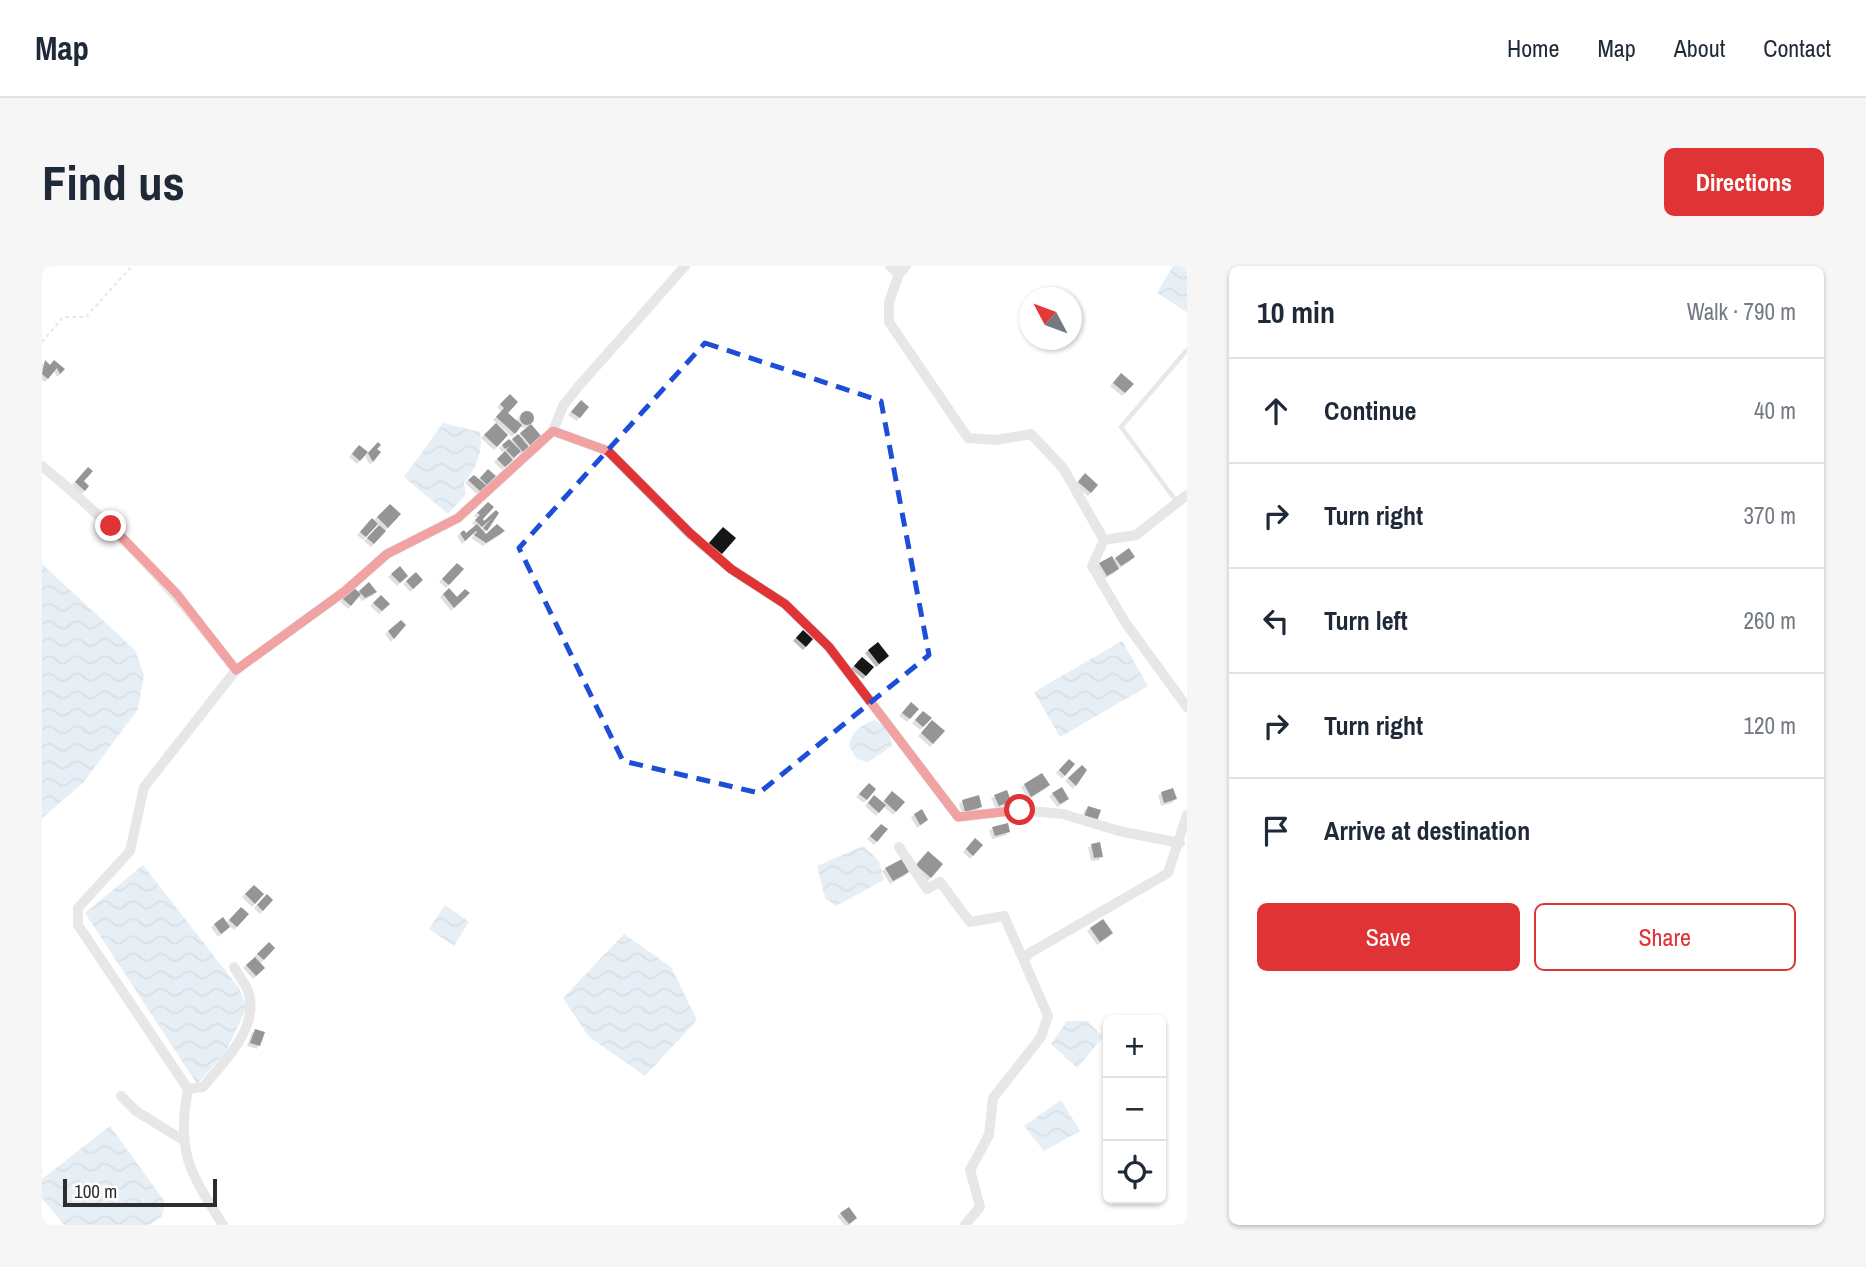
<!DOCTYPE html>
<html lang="en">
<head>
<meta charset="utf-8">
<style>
	:root { --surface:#fff; --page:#f6f6f7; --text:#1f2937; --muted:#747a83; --line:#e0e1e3; --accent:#e03335 }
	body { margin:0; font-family:"Archivo Narrow",sans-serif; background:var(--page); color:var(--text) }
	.controls { position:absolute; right:21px; bottom:21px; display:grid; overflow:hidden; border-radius:10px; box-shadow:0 2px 5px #0004 }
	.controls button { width:63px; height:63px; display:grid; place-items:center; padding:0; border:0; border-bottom:2px solid var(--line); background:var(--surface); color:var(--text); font:35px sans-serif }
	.compass { position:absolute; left:977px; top:21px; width:63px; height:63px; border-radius:50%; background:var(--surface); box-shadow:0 2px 5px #0004; rotate:311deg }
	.scale { position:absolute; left:21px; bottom:18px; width:154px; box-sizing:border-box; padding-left:7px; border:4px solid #2d2d2d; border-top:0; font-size:19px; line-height:24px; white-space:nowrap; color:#2d2d2d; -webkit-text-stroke:5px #fff; paint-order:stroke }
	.stop { position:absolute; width:21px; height:21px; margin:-16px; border:5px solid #e03335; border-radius:50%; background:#fff }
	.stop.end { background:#e03335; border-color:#fff; box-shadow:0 2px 7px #0008 }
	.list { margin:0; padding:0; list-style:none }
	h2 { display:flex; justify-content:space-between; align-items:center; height:91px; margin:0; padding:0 28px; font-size:30px }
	h2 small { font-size:23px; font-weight:400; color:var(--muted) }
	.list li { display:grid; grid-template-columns:46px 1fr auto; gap:21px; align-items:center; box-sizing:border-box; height:105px; padding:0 28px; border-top:2px solid var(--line) }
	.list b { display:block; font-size:26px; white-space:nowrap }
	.list em { font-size:23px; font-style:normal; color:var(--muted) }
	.actions { display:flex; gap:14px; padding:21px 28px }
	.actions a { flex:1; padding:16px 0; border:2px solid var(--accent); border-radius:10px; text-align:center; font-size:24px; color:var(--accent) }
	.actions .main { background:var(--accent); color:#fff }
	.icon { flex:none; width:38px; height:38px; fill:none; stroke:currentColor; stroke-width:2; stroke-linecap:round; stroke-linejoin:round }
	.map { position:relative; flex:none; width:1145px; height:959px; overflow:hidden; border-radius:10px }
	header { display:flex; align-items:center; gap:42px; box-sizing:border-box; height:98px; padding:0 35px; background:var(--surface); border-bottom:2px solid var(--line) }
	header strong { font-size:33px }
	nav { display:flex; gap:38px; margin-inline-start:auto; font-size:24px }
	.intro { display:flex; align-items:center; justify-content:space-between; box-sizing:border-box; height:168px; padding:0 42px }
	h1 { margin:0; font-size:49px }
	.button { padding:18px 32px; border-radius:10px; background:var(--accent); color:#fff; font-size:24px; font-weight:700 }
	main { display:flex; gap:42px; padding:0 42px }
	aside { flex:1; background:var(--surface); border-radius:10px; box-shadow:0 2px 5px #0004 }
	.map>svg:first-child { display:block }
	.water { fill:url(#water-waves) }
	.building { fill:#141414; filter:url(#shadow) }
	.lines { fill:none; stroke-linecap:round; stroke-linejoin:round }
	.path { stroke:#cacaca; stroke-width:2; stroke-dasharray:3.5 3.5; stroke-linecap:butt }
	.service { stroke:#cacaca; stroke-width:4.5 }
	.minor { stroke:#cacaca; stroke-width:10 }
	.route { stroke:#e03335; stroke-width:9 }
	.marked { fill:none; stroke:#1d4ed8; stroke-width:5; stroke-dasharray:14 9; stroke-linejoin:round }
</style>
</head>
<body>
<header>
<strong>Map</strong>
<nav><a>Home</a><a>Map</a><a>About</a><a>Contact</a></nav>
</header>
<div class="intro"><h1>Find us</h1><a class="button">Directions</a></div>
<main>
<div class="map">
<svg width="1145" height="959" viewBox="0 0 1145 959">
	<defs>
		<pattern id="water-waves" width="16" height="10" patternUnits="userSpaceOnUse" patternTransform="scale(1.75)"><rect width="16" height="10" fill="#c7daea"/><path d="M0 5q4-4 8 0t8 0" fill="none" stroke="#abbbc9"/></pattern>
		<filter id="shadow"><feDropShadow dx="-3" dy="3" stdDeviation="0" flood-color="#0004"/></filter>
	</defs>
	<rect width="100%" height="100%" fill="#fff"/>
	<g class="water">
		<path d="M1131,0H1145V46L1115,27Z"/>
		<path d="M401,157L438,166C441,186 435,201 422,217L424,228L406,248L362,211Z"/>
		<path d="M0,298L93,384L102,409L96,443L41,517L0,552Z"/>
		<path d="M1080,375L1106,420L1018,471L992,426Z"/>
		<path d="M833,454L847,464L850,480L826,496L815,493L807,480C809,465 820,459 833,454Z"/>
		<path d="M821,580L837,595L842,614L794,640L783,632L775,600Z"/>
		<path d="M101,599L197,722L205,741L183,787L155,818L43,647Z"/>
		<path d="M403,639L427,656L412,680L387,663Z"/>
		<path d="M582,668L629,701L655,754L603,810L546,770L521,732Z"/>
		<path d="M1025,755H1045L1061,771L1035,802L1009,778Z"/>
		<path d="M1019,834L1038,865L1002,885L982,860Z"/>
		<path d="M68,860L123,936L120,950L107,959H22L0,932V913Z"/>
	</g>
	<g class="building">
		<path d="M3,94L8,99L12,94L23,103L18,108L15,102L6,113L0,108Z"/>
		<path d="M1079,107L1092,118L1083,127L1071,117Z"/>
		<path d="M468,128L476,136L466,147L480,159L473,168L454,151L462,142L458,138Z"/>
		<path d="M539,134L547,141L538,152L529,146Z"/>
		<circle cx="485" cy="152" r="7"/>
		<path d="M454,157L466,169L455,181L442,169Z"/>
		<path d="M489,158L500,171L489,180L478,167Z"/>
		<path d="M476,168L487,181L481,186L470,173Z"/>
		<path d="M467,173L479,185L472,192L464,184L468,180L463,183L460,179Z"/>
		<path d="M336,176L339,179L335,183L339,186L331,196L326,187Z"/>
		<path d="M317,179L326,186L318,195L310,188Z"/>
		<path d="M463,185L471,194L463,201L455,193Z"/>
		<path d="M46,201L51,205L42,215L47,220L43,225L33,216Z"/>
		<path d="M446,203L454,210L445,219L438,212Z"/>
		<path d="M1043,207L1056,219L1049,227L1036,216Z"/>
		<path d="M432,209L445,220L439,226L426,214Z"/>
		<path d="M446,236L452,241L441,253L442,255L454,244L457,247L445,265L441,262L450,252L440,261L433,254L438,249L435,247Z"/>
		<path d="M348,238L359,248L346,262L335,251Z"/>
		<path d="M330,252L336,258L324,271L318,266Z"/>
		<path d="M435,258L444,268L455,258L463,265L444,277L432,269L435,266L434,265L423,275L418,267L422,264L424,267Z"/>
		<path d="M337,259L344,265L332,278L325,272Z"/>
		<path d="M681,261L694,272L680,288L667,277Z"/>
		<path d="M1087,282L1093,291L1079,300L1073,292Z"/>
		<path d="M1070,290L1077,303L1065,310L1057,297Z"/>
		<path d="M415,297L422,303L407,319L400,313Z"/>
		<path d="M358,300L366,310L358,317L349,308Z"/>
		<path d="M374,306L381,314L371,323L364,315Z"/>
		<path d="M327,316L335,326L323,332L317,325Z"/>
		<path d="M311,321L319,328L309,340L301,333Z"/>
		<path d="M407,322L415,331L423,323L428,327L412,342L401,328Z"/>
		<path d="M339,329L348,338L340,345L331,337Z"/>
		<path d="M359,354L364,359L352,373L346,365Z"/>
		<path d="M761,364L771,373L764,381L754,372Z"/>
		<path d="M836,376L847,390L837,398L826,384Z"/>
		<path d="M820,391L832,401L824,410L812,400Z"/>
		<path d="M869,436L877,443L868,453L860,447Z"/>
		<path d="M881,445L890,452L881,461L873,454Z"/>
		<path d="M890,454L903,465L891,478L879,467Z"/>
		<path d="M1027,493L1033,498L1023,510L1017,504Z"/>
		<path d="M1040,499L1045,504L1034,520L1026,512Z"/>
		<path d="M1000,507L1008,519L989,531L982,518Z"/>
		<path d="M827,517L834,523L825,534L817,528Z"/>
		<path d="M1020,521L1027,533L1018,538L1010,527Z"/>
		<path d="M1131,522L1135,533L1122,537L1119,526Z"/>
		<path d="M965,524L969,535L957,540L952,529Z"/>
		<path d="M850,525L863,536L854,546L842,535Z"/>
		<path d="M832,529L844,539L837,547L826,537Z"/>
		<path d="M937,529L940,541L923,546L920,534Z"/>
		<path d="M1046,540L1059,544L1055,555L1042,551Z"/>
		<path d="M880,543L886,554L878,559L872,548Z"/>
		<path d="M966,557L968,566L953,570L950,561Z"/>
		<path d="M839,558L846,563L835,576L828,570Z"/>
		<path d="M933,572L941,579L931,590L924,583Z"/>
		<path d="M1058,576L1061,591L1052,592L1049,578Z"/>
		<path d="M886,585L901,598L889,612L874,599Z"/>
		<path d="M860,593L867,606L851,615L843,602Z"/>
		<path d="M212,619L222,628L213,638L203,628Z"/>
		<path d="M225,628L231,634L221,645L215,639Z"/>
		<path d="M199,641L207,648L195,661L187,654Z"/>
		<path d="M181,651L188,661L179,668L172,658Z"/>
		<path d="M1061,653L1071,667L1058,676L1048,662Z"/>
		<path d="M227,676L233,682L222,694L215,688Z"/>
		<path d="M213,691L223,702L214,710L204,699Z"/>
		<path d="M213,763L223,766L218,780L208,777Z"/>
		<path d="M807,941L815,952L807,958L798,947Z"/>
	</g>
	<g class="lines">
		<path class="path" d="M0,76L21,51H44L90,0"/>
		<path class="service" d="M1135,236L1079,161L1145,84"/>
		<g class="minor">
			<path d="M848,0L857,8L864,0"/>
			<path d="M857,8L847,36V56L926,172L954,174L989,168L1021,202L1062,274L1050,300L1083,356L1145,441"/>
			<path d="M511,165L521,140L536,121L643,0"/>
			<path d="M0,200C75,261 135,328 194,404L102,521L88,585L36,642V659L146,823C134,887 148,906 181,959"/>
			<path d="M1062,274L1094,269L1145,229"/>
			<path d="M194,404L303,325L345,288L416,252L511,165L566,185L647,267L689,303L743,338L787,381L916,551L978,544L1021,548L1077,565L1138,577"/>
			<path d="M857,581L885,623L898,616L928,656L962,650L982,695"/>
			<path d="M146,823L161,821C181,797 219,760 206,725C203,717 196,709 192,701"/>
			<path d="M79,830L94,845L141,874"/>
			<path d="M923,959L938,941L928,904L947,869L951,832L999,771L1006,750L982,695L986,688L1126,607L1145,549"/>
		</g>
	</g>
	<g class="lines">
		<path class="route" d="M69,260L135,328L194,404L303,325L345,288L416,252L511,165L566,185L648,267L689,303L743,338L787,381L916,551L978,544"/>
	</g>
	<path d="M0 0H1145V959H0ZM663,77L839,135L887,389L717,527L581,495L477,282Z" fill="#fff" fill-opacity=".55" fill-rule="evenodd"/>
	<path class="marked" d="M663,77L839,135L887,389L717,527L581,495L477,282Z"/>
</svg>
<div class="controls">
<button>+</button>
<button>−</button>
<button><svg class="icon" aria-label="locate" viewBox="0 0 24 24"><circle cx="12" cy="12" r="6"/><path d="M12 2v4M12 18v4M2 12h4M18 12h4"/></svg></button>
</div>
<svg class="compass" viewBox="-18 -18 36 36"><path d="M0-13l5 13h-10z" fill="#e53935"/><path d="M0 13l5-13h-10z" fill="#747a83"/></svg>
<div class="scale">100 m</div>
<div class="stop" style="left:978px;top:544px"></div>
<div class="stop end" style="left:69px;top:260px"></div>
</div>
<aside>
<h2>10 min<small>Walk · 790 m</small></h2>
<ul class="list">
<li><svg class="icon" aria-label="ahead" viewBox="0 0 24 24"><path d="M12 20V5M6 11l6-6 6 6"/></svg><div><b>Continue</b></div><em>40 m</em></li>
<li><svg class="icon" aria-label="right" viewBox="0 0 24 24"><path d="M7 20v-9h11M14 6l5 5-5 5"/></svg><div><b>Turn right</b></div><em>370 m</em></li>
<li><svg class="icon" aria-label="left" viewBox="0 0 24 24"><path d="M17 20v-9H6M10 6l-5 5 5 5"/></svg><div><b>Turn left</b></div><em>260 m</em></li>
<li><svg class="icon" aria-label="right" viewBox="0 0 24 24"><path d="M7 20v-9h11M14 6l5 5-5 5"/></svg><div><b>Turn right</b></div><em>120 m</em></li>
<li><svg class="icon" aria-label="arrive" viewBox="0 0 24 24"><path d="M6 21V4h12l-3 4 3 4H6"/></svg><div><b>Arrive at destination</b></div></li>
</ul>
<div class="actions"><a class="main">Save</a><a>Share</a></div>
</aside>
</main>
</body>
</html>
